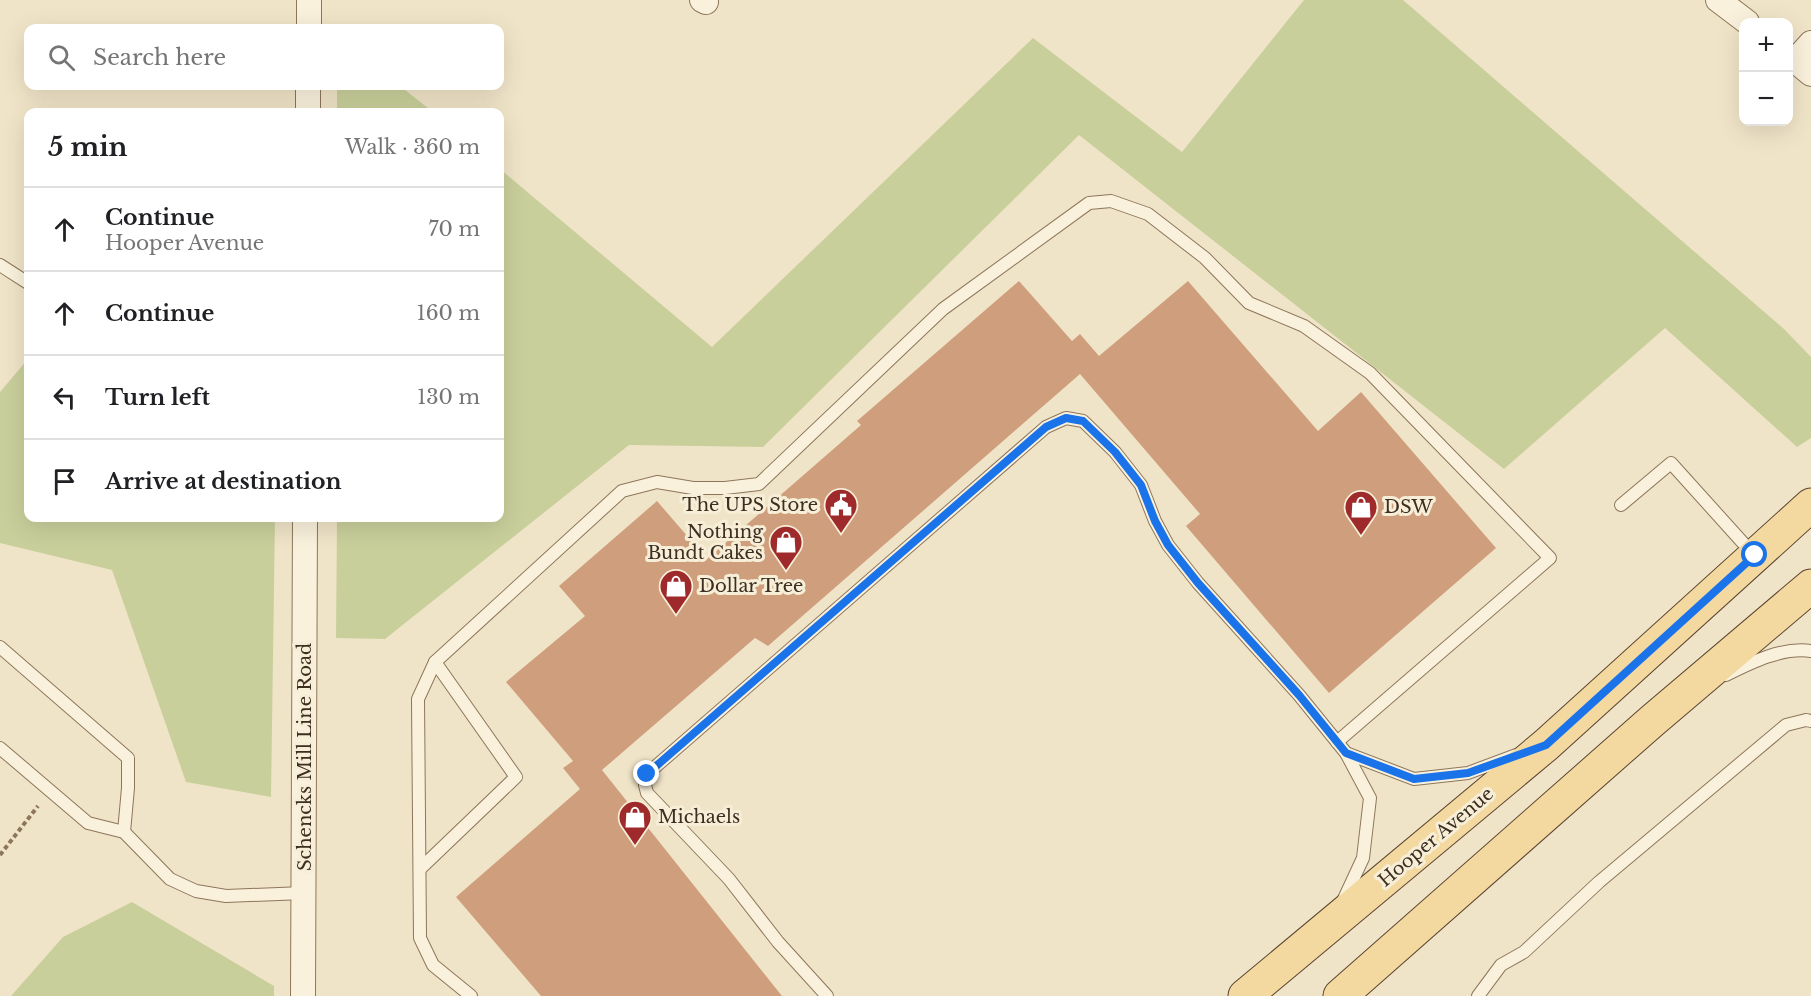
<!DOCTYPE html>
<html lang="en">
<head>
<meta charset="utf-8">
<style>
	:root { --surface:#fff; --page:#f6f6f6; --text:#202124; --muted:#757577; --line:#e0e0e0 }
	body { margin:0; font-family:"Libre Baskerville",serif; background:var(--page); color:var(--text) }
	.controls { position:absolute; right:18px; top:18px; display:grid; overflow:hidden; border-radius:12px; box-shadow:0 6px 24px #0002 }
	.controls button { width:54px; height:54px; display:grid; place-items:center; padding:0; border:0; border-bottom:2px solid var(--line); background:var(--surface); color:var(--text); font:30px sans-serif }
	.stop { position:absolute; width:18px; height:18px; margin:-14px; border:4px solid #1a73e8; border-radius:50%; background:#fff }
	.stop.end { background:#1a73e8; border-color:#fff; box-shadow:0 2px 6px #0008 }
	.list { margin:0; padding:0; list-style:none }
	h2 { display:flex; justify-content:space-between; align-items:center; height:78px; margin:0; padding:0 24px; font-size:26px }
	h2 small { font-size:20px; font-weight:400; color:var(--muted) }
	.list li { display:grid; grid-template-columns:39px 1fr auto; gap:18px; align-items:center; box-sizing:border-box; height:84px; padding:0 24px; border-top:2px solid var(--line) }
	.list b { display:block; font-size:22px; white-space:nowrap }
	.list p { margin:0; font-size:20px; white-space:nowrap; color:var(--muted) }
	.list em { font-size:20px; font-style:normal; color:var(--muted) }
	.icon { flex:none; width:33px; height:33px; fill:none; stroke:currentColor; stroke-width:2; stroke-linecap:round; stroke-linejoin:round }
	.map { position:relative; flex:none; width:1811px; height:996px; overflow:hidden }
	.search { position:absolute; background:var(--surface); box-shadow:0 6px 24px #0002; left:24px; top:24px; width:480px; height:66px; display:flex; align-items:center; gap:15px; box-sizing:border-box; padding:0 21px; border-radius:12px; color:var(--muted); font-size:22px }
	.panel { position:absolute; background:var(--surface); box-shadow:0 6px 24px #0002; left:24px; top:108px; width:480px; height:414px; border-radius:12px }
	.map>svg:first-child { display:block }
	.green { fill:#c9cf9b }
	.building { fill:#cf9f7d }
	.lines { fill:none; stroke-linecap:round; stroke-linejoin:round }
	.service-casing { stroke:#8d765c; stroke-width:14 }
	.minor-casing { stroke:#8d765c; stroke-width:26 }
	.primary-casing { stroke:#5b4430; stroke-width:35 }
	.path { stroke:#8d765c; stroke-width:4; stroke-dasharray:4.5 3; stroke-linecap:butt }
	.service { stroke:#faf1dc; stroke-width:12 }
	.minor { stroke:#faf1dc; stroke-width:24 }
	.primary { stroke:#f3d9a0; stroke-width:33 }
	.route { stroke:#1a73e8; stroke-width:8 }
	.labels { text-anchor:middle; stroke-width:6; stroke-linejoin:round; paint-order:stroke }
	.poi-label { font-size:18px; fill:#3d2e20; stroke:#f7eed8; text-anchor:start }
	.street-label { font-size:18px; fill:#3d2e20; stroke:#f7eed8 }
</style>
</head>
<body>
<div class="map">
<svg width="1811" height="996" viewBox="0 0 1811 996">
	<rect width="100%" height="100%" fill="#f0e4c8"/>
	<g class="green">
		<path d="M1304,0H1403L1784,329L1811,357V438L1797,447L1665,328L1504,469L1079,135L763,447L629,445L385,639L336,638L337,518H500V169L712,347L1033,38L1182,152Z"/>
		<path d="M337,86H400L433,112H337Z"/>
		<path d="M28,359V518H275L271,797L186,782L112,570L0,543V392Z"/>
		<path d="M132,902L274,986V996H11L63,937Z"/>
	</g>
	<path class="building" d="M1019,281L1072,341L1080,334L1099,356L1188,281L1318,431L1361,392L1496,548L1329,693L1186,526L1200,514L1080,374L768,646L755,638L602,770L782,996H541L456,897L580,789L563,768L573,761L506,682L585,616L559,586L657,501L707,559L861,425L857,421Z"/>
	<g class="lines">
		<defs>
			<g id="service">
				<path d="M0,265L28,283"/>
				<path d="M1621,505L1671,463L1753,554"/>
				<path d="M0,647L128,758V788L124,832"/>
				<path d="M1726,675C1752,662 1782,647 1811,651"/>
				<path d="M0,748L88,823L124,832L170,879L196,891L226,896L304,893"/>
				<path d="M1346,753L1414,779L1468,773L1516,755"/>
				<path d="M421,868L516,777L435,662"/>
				<path d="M471,996L433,965L420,938L418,699L435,662L622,491L657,482L693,488H725L759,484L943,309L1089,203L1111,201L1148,214L1205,258L1249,303L1304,326L1370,373L1550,558L1337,742"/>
				<path d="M827,996L778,942L729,879L647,793L645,785L647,774L1046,427L1066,418L1083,421L1115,452L1141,485L1155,521L1168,545L1198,583L1299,695L1346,753L1370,798L1363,858L1343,901"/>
				<path d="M1478,996L1501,965L1524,952L1599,882L1786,725L1806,720L1811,721"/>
			</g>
			<g id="minor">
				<path d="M702,0L706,2"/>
				<path d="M1718,0L1747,22"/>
				<path d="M309,28V0"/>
				<path d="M1788,55L1811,74"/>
				<path d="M1795,61L1811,43"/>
				<path d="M308,112V86"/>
				<path d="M303,996L305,518"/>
			</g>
			<g id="primary">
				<path d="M1245,996L1546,745L1811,505"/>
				<path d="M1340,996L1652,721L1811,586"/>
			</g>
		</defs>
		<use href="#service" class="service-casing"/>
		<use href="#minor" class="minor-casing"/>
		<use href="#primary" class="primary-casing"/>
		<path class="path" d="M0,855L38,806"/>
		<use href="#service" class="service"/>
		<use href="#minor" class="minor"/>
		<use href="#primary" class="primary"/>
	</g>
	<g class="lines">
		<path class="route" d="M647,774L1046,427L1066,418L1083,421L1115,452L1141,485L1155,521L1168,545L1198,583L1299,695L1346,753L1414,779L1468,773L1546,745L1755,555"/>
	</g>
	<defs>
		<symbol id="civic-pin" viewBox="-11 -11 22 30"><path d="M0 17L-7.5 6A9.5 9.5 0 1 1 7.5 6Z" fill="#9e2a2b" stroke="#f7eed8"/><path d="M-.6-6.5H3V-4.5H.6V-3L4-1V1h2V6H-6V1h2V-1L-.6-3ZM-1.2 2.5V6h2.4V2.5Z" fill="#fff"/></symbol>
		<symbol id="shop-pin" viewBox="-11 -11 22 30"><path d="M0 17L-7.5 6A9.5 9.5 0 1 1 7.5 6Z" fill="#9e2a2b" stroke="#f7eed8"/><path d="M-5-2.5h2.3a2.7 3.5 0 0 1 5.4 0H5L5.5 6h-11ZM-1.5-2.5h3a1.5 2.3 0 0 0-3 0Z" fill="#fff"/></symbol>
	</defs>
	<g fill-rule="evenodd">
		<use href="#civic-pin" x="822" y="486" width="38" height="52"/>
		<use href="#shop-pin" x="1342" y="488" width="38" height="52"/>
		<use href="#shop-pin" x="767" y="523" width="38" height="52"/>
		<use href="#shop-pin" x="657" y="567" width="38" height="52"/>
		<use href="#shop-pin" x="616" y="798" width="38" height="52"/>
	</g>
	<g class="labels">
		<g class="poi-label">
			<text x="818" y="511" text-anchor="end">The UPS Store</text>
			<text x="1384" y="513">DSW</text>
			<text x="763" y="538" text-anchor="end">Nothing<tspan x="763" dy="21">Bundt Cakes</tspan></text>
			<text x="699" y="592">Dollar Tree</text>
			<text x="658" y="823">Michaels</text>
		</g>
		<g class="street-label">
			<text transform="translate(305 757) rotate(-90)" y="6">Schencks Mill Line Road</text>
			<text transform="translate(1436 837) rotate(-40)" y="6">Hooper Avenue</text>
		</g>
	</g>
</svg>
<div class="controls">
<button>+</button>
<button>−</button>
</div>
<div class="stop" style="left:1755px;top:555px"></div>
<div class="stop end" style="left:647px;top:774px"></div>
<div class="search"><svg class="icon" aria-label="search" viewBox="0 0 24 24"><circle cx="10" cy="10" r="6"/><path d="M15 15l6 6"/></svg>Search here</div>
<section class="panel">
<h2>5 min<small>Walk · 360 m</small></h2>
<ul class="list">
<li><svg class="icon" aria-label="ahead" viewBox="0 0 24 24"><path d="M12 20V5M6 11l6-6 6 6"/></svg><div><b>Continue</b><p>Hooper Avenue</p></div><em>70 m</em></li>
<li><svg class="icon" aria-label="ahead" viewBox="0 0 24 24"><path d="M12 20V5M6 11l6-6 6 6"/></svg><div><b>Continue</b></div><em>160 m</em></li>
<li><svg class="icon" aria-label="left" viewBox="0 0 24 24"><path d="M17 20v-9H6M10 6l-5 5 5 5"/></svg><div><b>Turn left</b></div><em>130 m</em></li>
<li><svg class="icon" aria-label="arrive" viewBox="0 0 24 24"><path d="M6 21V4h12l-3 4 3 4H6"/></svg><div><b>Arrive at destination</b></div></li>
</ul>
</section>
</div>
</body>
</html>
